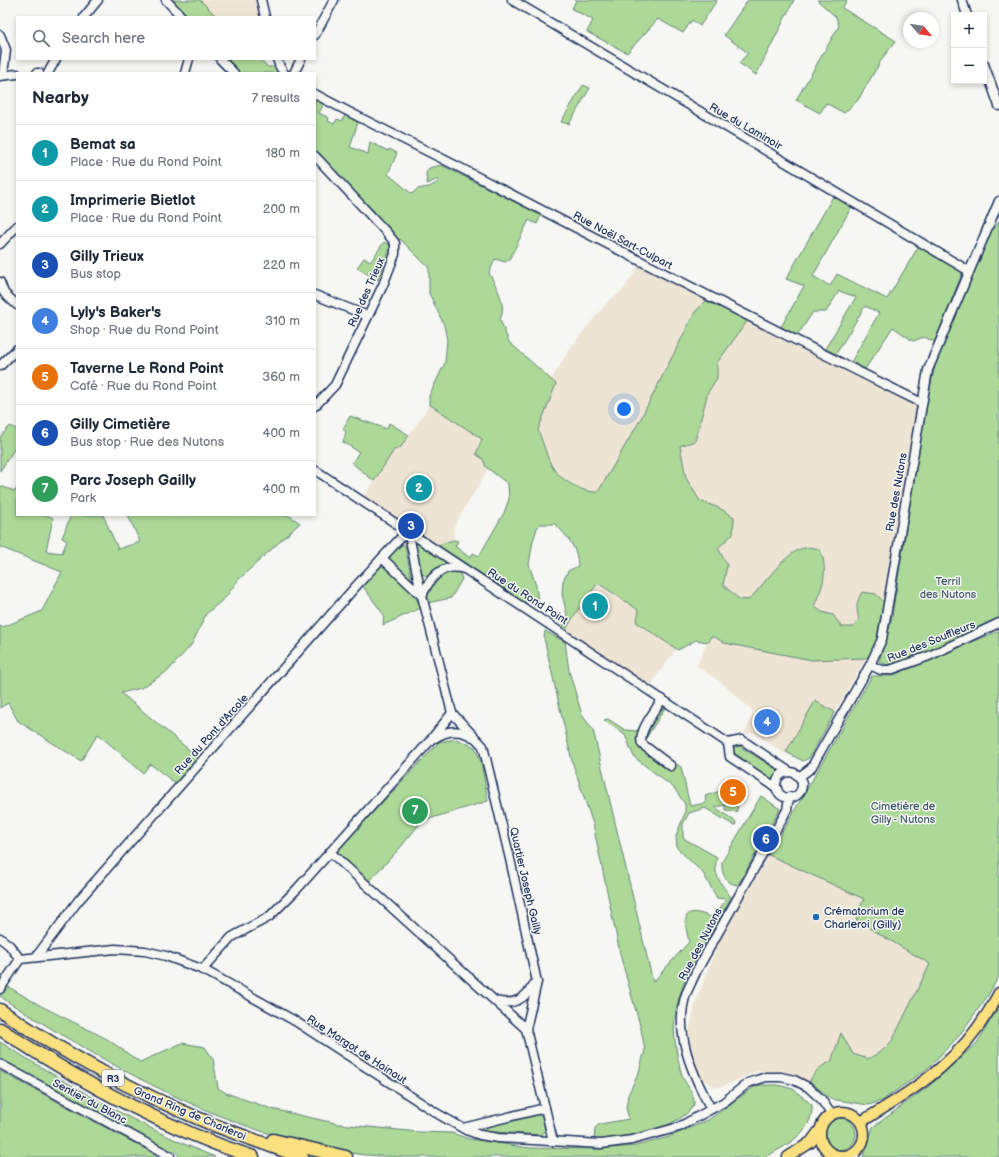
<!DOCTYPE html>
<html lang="en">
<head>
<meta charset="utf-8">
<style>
	:root { --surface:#fff; --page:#f6f6f7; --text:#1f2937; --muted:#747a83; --line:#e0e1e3; --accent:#db2777 }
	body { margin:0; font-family:"Balsamiq Sans",sans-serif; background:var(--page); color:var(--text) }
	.controls { position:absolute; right:12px; top:12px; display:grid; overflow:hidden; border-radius:0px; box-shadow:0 2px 6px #0003 }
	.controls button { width:36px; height:36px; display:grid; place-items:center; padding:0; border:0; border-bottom:1px solid var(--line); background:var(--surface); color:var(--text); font:20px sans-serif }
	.compass { position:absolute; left:903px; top:12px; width:36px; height:36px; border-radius:50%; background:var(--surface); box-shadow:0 2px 6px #0003; rotate:119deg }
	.you { position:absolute; left:624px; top:409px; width:14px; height:14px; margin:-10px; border:3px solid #fff; border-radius:50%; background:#1a73e8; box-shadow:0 0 0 6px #1a73e833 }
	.badge { display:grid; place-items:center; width:26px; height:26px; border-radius:50%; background:var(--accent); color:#fff; font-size:13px; font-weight:700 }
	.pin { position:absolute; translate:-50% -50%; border:2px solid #fff; box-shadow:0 1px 4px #0006 }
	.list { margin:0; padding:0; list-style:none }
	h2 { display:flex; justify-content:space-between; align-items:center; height:52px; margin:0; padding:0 16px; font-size:17px }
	h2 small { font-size:13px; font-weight:400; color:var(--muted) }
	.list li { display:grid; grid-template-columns:26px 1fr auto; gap:12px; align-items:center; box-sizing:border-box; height:56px; padding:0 16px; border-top:1px solid var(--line) }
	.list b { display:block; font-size:15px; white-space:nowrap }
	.list p { margin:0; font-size:13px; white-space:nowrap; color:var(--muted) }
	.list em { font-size:13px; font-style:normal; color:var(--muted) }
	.icon { flex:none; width:22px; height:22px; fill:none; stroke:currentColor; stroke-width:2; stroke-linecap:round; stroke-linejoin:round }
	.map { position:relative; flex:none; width:999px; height:1157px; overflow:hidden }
	.search { position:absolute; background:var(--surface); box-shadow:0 2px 6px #0003; left:16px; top:16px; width:300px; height:44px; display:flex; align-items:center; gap:10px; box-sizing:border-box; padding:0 14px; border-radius:0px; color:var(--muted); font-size:15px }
	.panel { position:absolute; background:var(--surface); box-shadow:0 2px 6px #0003; left:16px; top:72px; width:300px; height:444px; border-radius:0px }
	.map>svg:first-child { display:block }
	.built { fill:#eee4d4 }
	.green { fill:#acd997; stroke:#64847a }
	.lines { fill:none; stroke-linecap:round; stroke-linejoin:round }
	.minor-casing { stroke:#1b2f5e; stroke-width:11 }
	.major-casing { stroke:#1b2f5e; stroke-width:13 }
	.highway-casing { stroke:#1b2f5e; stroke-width:15 }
	.minor { stroke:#f6f6f2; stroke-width:8 }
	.major { stroke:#fbe080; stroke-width:10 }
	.highway { stroke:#fbe080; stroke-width:12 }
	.poi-dot { fill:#1f6fb2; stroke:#f6f6f2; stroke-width:1.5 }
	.labels { text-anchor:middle; stroke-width:3; stroke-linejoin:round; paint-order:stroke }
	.shield { fill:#f6f6f2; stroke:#5d6b8a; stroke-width:1 }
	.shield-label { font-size:10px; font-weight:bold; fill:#1b2f5e }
	.street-label { font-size:11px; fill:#1b2f5e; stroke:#f6f6f2 }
	.park-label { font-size:11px; fill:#3f5a6c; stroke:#f6f6f2 }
	.poi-label { font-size:11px; fill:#1b2f5e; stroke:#f6f6f2; text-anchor:start }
</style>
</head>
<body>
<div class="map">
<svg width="999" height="1157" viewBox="0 0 999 1157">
	<rect width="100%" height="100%" fill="#f6f6f2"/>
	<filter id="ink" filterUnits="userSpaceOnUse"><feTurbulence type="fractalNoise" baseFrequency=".025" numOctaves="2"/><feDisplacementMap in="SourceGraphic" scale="8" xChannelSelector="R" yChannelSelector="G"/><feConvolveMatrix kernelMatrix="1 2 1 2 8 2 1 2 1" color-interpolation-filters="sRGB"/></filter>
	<g filter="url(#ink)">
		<g class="built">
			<path d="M200,0H257L261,17H217Z"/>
			<path d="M639,263L706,301L695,312L639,422L598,493H589L566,481L552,468L538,430L556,384L551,380L571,347L608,301L622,291L634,274Z"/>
			<path d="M748,320L914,403L918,407L884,602L876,594L856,611L859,619L854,627H842L833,615L822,612L814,606L821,592L825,565L823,552L816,547H804L787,557L756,593L748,600L739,599L723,585L726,565L718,548L733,534L719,508L700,502L686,478L680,446L695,441L708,392L717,378V363Z"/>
			<path d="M430,405L482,439L483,459L488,469L453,528L454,540L440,544L439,547L363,498L394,450L400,448Z"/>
			<path d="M598,583L637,609L639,612L637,622L676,649L650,686L566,630L575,614Z"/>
			<path d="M715,637L724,643L806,659L866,658L835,712L815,701L785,754L754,733L744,734L754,712L722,683L697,666L707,643Z"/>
			<path d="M769,855L864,899L856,916L857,921L930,964L892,1041L882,1051L868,1059L853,1054L841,1033L831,1062L812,1075L810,1081L780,1072L757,1071L724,1086L714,1087L701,1078L687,1040L696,1001L718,943Z"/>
		</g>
		<g class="green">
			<path d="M171,0H200L217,17H187Z"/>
			<path d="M576,0H717L700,26L692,20L683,33L658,19L627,53L587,32L593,20L572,9Z"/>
			<path d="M748,0H794L756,75L739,63L748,53L724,35Z"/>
			<path d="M817,0H847L842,8L896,41L883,57L858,100L844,113L826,103L820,113L796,100L839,26L836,17Z"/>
			<path d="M226,59H259L268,67H275L278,73H239Z"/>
			<path d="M583,85L590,88L569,124L561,122Z"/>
			<path d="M315,99L324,103L319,113L329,118L328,121L334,124L337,119L342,121L345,115L358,122L350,147L368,154L370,142L388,151L389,149L397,153L388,174L412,194L417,189L429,187L439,182L438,179L427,184L426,173L429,168L441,165L541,215L537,224L529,220L509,260L505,262L495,259L489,273C497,288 507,304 500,320L509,342L556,384L538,430C542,439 548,461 553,468C562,481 583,493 598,492L639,422L695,312L706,301L748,320L717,363V378L708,392L695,441L680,446L686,478L700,501L719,508L734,517L733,534L718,548L727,565L723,585L739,599L748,600C766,585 794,533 821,551C828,573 823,586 814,606L822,612L833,615L842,627H854L859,619C856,609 856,602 862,592L876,594L884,602L874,652L866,658L812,660L724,643L715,637H710L709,642L696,640L678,650L636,622L639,612L637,609L598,583L575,614L566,630L563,627L567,615L562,594L563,581L568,571L578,566C578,548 567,536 555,524H540L537,528L533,541L529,564L536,586L538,602H520L439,547L440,544L454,540L458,541L455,546L470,558L473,553L479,556L504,513L509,499L508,484L486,467L483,459L476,454L482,439L429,404V396L445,363L447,340L444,325L429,293V268L400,239L397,241L374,211L315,155Z"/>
			<path d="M835,193L852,206L813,276L830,286L837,274L887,299L920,244L963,271L935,342L924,337L913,341L893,327L865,369L851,362L879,313L865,306L836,354L825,349L856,297L839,291L826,312H813L797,336L781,327L804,286L786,279Z"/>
			<path d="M999,221V619L960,639L918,656L888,665L879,662L891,622L926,406L935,365L992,229L993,230Z"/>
			<path d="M384,242L391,246L378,280L357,268L364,258L371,261Z"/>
			<path d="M350,416L387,429L389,423L409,435L400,448L394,450L374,481L352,463L359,452L343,442L346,432L343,429Z"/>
			<path d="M10,426L17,429V445L0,471V437Z"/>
			<path d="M0,486L15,491L17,488V515H47L53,518L46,551L62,553L67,541L62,538L71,515H103L118,549L140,542L128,515H288L300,523L238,580L226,597L206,614L192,644L168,671L141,688L121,693L200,759L178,785L150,764L143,773L98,734L81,761L18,721L8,703L0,708V626L3,627L42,611L62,572L0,547Z"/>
			<path d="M417,542L450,562L439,566L427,576L422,574L415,546Z"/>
			<path d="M401,545H405L412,581C402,576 397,566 387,559Z"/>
			<path d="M381,564C397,577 413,589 421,608L383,625L384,615L362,585Z"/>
			<path d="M458,568L462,579L451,598L427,603L429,589L441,574L455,572Z"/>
			<path d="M545,631L565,642L569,671L582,715L593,730L653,982L689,942C682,913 684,906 714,918L726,899L717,898L703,873L677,848L676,836L685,813V804L674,788L634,757L625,735L604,720L608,719L625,730L637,731L654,703L665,708L643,743L681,767L690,806L706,803L705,796L723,790L729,802L738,807L736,812L725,810V805L715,807L736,822L735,826L705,808L689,813L683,824V838L717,857C712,874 721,884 731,897C709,943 668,987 675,1042C677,1054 679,1067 683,1078C688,1088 695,1093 694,1105C677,1131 627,1135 599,1141H594L595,1128L600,1124L629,1119L626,1108L628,1095L639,1072L645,1050L641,1029L621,958L593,824L572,761L544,638Z"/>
			<path d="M999,631V976L987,997L958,1037L928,1068L883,1100L869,1105L830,1099L810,1081C814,1071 822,1065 831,1062L841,1033L853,1054L868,1059L882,1051L892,1041L930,964L857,921L856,916L864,899L769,855L872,676H891Z"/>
			<path d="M815,701L835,712L809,758L803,761L786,752Z"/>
			<path d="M456,739L475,747L481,762L488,801L422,821L399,849L366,884L333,855L439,742Z"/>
			<path d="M738,745L779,771L773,780L734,753L732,748Z"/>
			<path d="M761,796L780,809L738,885C726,884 721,874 722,862Z"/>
			<path d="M7,986L41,1006L107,1039L140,1062L182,1043L205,1047L213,1059L218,1088L226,1093L272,1109L339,1124L419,1132L452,1133L469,1139L530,1148L597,1149L636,1146L669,1137L708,1120L757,1085H778L793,1089L812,1105C814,1132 785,1147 764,1157H404C386,1156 367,1156 350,1153C225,1133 114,1068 8,1002L0,996Z"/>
			<path d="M999,1006V1157H863L873,1127L928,1087L977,1043Z"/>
			<path d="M0,1042C69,1085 140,1127 215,1157H180L175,1151L167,1150L0,1060Z"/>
			<path d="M0,1071L151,1152L158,1157H0Z"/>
			<path d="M539,1115L543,1117L545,1130L542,1135L481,1131L479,1127Z"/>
			<circle cx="840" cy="1134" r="16"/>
		</g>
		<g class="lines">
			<defs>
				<g id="minor">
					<path d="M166,0L182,17"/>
					<path d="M261,0L265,17"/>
					<path d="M512,0L969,271"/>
					<path d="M962,0L967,15"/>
					<path d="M84,17L98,0"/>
					<path d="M0,35L6,50L3,75"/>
					<path d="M315,35L334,0"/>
					<path d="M220,59L234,73"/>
					<path d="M277,59L280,67L284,73"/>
					<path d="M984,64L999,106"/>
					<path d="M37,73H39"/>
					<path d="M48,73L56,59"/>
					<path d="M185,73L189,59"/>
					<path d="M294,73L301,59"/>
					<path d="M0,76L17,74"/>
					<path d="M315,94C368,123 423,148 476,176C624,253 772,329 922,403"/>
					<path d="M315,156L387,233L395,243V254L383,285L335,385L315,406"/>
					<path d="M0,244L17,226"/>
					<path d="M0,282L4,293L17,305"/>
					<path d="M315,295L368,316"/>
					<path d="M0,366L17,349"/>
					<path d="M315,470L728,743L742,740L790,772"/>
					<path d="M408,530L420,588L452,713L483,746L510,859L537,982L526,1029L553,1141"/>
					<path d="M382,558L422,596C430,577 442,563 464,569"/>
					<path d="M870,665L881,670H890L929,656L999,623"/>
					<path d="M662,699C656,710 637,732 642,744L671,766"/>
					<path d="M435,738C447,730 460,729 473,737"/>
					<path d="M728,743L730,757L777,788"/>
					<circle cx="789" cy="785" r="13"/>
					<path d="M799,777L811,768L870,665L882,639L928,370L999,201"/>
					<path d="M330,852L526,1029"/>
					<path d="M0,938L9,945L20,959L115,949L145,951L166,956L204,970L295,1021L438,1114L466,1130L480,1135L498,1138L601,1144L632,1140L679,1127L724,1102L748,1083L766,1077H781L794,1080L808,1087L821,1099L831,1114"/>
					<path d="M36,957L78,901L357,585L408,530"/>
					<path d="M202,970L232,937L269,917L297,889L429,742L452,713"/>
					<path d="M0,989L20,959"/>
					<path d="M496,1001C514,1006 525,999 534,984"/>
					<path d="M0,1064L170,1156"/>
					<path d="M711,1109C693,1075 673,1033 686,994C689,987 693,979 696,972L787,810L789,797"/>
					<path d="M463,1128L545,1108"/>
					<path d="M853,1154L855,1157"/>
				</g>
				<g id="major">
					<circle cx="842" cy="1134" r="22"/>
					<path d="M861,1122C921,1085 965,1059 999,993"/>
					<path d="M788,1157L811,1142L819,1131"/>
				</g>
				<g id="highway">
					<path d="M0,1010C64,1053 131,1090 202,1120C235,1134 269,1145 302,1157"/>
					<path d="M0,1029C76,1079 167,1129 253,1157"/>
					<path d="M273,1140L346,1157"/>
				</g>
			</defs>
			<use href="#minor" class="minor-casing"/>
			<use href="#major" class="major-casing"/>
			<use href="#highway" class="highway-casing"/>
			<use href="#minor" class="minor"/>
			<use href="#major" class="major"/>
			<use href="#highway" class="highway"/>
		</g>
	</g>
	<circle class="poi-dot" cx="816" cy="917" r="4"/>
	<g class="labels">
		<rect class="shield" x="102" y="1070" width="22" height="16" rx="3"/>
		<g class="shield-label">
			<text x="113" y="1082">R3</text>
		</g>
		<g class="street-label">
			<text transform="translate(746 126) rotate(30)" y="4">Rue du Laminoir</text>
			<text transform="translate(623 240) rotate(28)" y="4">Rue Noël Sart-Culpart</text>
			<text transform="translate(366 292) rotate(-66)" y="4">Rue des Trieux</text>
			<text transform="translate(896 492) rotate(-80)" y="4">Rue des Nutons</text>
			<text transform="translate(528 596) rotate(33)" y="4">Rue du Rond Point</text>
			<text transform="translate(931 641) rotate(-22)" y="4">Rue des Souffleurs</text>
			<text transform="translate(211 734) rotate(-48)" y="4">Rue du Pont d'Arcole</text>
			<text transform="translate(526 881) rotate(77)" y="4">Quartier Joseph Gailly</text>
			<text transform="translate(700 944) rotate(-62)" y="4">Rue des Nutons</text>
			<text transform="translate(357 1049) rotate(33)" y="4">Rue Margot de Hainaut</text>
			<text transform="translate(90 1101) rotate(28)" y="4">Sentier du Blanc</text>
			<text transform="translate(190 1113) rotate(23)" y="4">Grand Ring de Charleroi</text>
		</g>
		<g class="park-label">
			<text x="948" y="585">Terril<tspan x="948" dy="13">des Nutons</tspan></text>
			<text x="903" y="810">Cimetière de<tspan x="903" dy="13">Gilly - Nutons</tspan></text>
		</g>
		<g class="poi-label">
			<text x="824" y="915">Crématorium de<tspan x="824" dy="13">Charleroi (Gilly)</tspan></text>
		</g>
	</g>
</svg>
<div class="controls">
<button>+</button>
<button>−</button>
</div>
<svg class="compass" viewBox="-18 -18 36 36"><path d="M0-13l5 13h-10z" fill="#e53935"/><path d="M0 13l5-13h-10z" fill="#747a83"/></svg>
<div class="you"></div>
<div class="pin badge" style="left:595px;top:606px;background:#0f9aa8">1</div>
<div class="pin badge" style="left:419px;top:488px;background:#0f9aa8">2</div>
<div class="pin badge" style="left:411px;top:526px;background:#1a4fb4">3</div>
<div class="pin badge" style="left:767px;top:722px;background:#3f7fe0">4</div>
<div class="pin badge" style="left:733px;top:792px;background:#e8710a">5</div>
<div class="pin badge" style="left:766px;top:839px;background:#1a4fb4">6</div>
<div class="pin badge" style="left:415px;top:811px;background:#2e9e5b">7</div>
<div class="search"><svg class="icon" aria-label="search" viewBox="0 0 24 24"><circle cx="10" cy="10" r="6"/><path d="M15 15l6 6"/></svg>Search here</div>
<section class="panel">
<h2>Nearby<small>7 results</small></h2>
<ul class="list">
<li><span class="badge" style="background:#0f9aa8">1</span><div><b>Bemat sa</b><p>Place · Rue du Rond Point</p></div><em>180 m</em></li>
<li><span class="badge" style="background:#0f9aa8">2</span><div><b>Imprimerie Bietlot</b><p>Place · Rue du Rond Point</p></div><em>200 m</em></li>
<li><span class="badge" style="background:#1a4fb4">3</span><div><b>Gilly Trieux</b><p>Bus stop</p></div><em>220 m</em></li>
<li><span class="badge" style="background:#3f7fe0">4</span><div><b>Lyly's Baker's</b><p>Shop · Rue du Rond Point</p></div><em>310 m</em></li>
<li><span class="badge" style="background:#e8710a">5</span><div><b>Taverne Le Rond Point</b><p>Café · Rue du Rond Point</p></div><em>360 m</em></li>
<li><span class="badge" style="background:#1a4fb4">6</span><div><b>Gilly Cimetière</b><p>Bus stop · Rue des Nutons</p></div><em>400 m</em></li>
<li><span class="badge" style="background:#2e9e5b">7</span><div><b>Parc Joseph Gailly</b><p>Park</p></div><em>400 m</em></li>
</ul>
</section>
</div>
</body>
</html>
